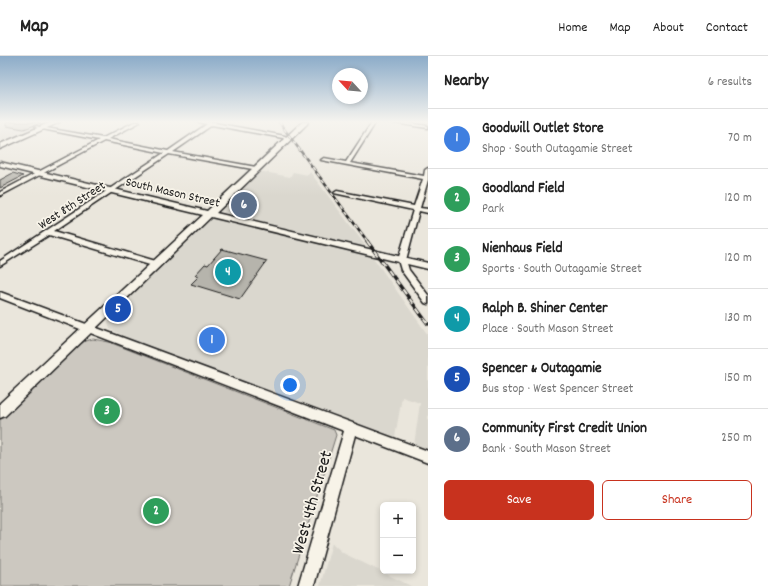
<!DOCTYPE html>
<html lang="en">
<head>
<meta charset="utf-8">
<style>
	:root { --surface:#fff; --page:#f6f6f6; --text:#222; --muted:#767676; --line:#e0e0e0; --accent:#c8321e }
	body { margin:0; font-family:Dekko,sans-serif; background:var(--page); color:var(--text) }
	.controls { position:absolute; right:12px; bottom:12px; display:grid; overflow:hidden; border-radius:6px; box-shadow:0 2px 6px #0003 }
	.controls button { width:36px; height:36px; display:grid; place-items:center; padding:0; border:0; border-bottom:1px solid var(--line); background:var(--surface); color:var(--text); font:20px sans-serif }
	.compass { position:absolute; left:332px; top:12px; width:36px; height:36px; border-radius:50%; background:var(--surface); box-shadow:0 2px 6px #0003; rotate:296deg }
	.you { position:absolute; left:290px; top:329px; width:14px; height:14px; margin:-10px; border:3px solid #fff; border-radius:50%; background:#1a73e8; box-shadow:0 0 0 6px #1a73e833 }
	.badge { display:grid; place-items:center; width:26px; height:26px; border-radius:50%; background:var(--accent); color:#fff; font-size:13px; font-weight:700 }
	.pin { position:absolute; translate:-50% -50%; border:2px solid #fff; box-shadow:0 1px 4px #0006 }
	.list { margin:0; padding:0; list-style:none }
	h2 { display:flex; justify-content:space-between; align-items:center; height:52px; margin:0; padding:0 16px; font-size:17px }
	h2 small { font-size:13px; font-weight:400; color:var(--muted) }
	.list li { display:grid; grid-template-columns:26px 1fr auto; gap:12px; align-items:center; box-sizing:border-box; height:60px; padding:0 16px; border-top:1px solid var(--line) }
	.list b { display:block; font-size:15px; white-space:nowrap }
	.list p { margin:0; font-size:13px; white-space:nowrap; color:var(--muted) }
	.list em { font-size:13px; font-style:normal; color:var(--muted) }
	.actions { display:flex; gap:8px; padding:12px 16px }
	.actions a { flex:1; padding:9px 0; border:1px solid var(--accent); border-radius:6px; text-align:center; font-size:14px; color:var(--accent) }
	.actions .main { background:var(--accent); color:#fff }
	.map { position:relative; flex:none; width:428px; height:530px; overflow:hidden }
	header { display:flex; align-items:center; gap:24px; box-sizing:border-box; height:56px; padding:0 20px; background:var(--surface); border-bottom:1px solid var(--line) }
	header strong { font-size:19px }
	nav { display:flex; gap:22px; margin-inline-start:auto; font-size:14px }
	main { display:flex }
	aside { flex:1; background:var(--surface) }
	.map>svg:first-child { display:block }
	.built { fill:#dad7ce }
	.green { fill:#ccc8c0; stroke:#74726e }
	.building { fill:#b6b4ac; stroke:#1c1c1c }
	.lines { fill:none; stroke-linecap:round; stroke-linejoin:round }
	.street-casing { stroke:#1c1c1c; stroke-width:3 }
	.secondary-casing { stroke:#1c1c1c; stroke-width:3 }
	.primary-casing { stroke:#1c1c1c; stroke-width:3 }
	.street { fill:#f7f3e8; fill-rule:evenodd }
	.secondary { fill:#f7f3e8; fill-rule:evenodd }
	.primary { fill:#f7f3e8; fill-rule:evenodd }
	.rail-far1-casing { stroke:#1c1c1c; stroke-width:2.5 }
	.rail-casing { stroke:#1c1c1c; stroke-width:3.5 }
	.rail-far1 { stroke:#f7f3e8; stroke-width:1.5; stroke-dasharray:4; stroke-linecap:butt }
	.rail { stroke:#f7f3e8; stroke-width:2; stroke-dasharray:6; stroke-linecap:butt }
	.labels { text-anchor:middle; stroke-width:3.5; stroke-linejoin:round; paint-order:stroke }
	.far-street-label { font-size:13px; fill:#1c1c1c; stroke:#f7f3e8 }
	.near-street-label { font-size:18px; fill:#1c1c1c; stroke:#f7f3e8 }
</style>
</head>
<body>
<header>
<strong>Map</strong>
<nav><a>Home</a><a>Map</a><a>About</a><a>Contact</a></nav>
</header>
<main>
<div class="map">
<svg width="428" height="530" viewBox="0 0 428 530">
	<rect width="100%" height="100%" fill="#eae6dc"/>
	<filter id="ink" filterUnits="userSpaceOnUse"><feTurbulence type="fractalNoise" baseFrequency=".025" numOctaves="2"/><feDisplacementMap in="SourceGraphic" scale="8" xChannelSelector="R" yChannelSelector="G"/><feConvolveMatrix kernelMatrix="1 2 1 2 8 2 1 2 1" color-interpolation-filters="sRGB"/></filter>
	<g filter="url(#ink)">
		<g class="built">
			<path d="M0,66H46L0,85Z"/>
			<path d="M259,115L290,121L293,116L308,119L310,116L368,193L221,156V153Z"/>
			<path d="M212,162L372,200L428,279V394L414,389L420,347L402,341L395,381L134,285L110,273L108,266L111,258Z"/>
			<path d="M332,487L343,497L411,530H320Z"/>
		</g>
		<path class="green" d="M93,283L109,286L334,374L336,379L289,530H0V364L78,290L85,285Z"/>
		<g class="building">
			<path d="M6,66H41V67L24,73L6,70Z"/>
			<path d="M13,117L23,120L0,132V124Z"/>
			<path d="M222,193L267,205L240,243L191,228L199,220L195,219L205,208L208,209Z"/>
		</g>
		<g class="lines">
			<defs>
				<g id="street">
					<path d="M134,66H140L108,83L168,95L207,68L199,66H216L215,67L285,80L289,84L287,85L283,82L212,69L173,96L256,111L259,113L258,114L169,98L54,175L159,206V210H153L49,179L0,210V205L164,97L104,85L0,140V136L99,84L37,72L35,70L103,82Z"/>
					<path d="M372,66H376L350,107L424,120L425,114L428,112V124L420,152L428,153V157L419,155L406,204L409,214L428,239V248L425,247L401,214L398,204L413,154L334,137L337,135L414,150L423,123L321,104L324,102L346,106Z"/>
					<path d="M388,66H402L428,70V72Z"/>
					<path d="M0,236L428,395V407L355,379L314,530H298L344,375L0,242Z"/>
				</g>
				<path id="secondary" d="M302,66H309L216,157L428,207V213L211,161L5,360L0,362V347L203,159L0,110V106L207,155Z"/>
				<path id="primary" d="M51,66H60L0,93V88Z"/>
			</defs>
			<use href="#street" class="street-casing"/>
			<use href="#secondary" class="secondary-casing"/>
			<use href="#primary" class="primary-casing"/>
			<use href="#street" class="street"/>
			<use href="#secondary" class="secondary"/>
			<use href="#primary" class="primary"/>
			<defs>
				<path id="rail-far1" d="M279,66L368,186"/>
				<path id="rail" d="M367,185L428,268"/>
			</defs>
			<use href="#rail-far1" class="rail-far1-casing"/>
			<use href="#rail" class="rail-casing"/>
			<use href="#rail-far1" class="rail-far1"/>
			<use href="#rail" class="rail"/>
		</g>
	</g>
	<linearGradient id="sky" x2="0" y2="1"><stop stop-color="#8cacc9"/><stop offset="0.47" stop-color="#f6f4ef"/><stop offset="1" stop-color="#f6f4ef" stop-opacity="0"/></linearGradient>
	<rect width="428" height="140" fill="url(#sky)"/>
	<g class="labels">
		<g class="far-street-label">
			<text transform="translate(173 135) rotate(13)" y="5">South Mason Street</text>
			<text transform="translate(71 148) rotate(-33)" y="5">West 8th Street</text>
		</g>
		<g class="near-street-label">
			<text transform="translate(311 446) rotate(-74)" y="6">West 4th Street</text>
		</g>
	</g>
</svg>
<div class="controls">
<button>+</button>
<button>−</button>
</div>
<svg class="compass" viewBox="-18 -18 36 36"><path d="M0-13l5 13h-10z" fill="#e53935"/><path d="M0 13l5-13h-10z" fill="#767676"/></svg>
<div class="you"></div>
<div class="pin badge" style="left:212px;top:284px;background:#3f7fe0">1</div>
<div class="pin badge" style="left:156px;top:455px;background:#2e9e5b">2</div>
<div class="pin badge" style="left:107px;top:355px;background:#2e9e5b">3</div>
<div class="pin badge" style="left:228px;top:216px;background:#0f9aa8">4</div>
<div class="pin badge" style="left:118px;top:253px;background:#1a4fb4">5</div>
<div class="pin badge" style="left:244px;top:149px;background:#5c6f8a">6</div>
</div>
<aside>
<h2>Nearby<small>6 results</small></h2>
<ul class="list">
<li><span class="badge" style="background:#3f7fe0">1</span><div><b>Goodwill Outlet Store</b><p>Shop · South Outagamie Street</p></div><em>70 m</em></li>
<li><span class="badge" style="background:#2e9e5b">2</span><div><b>Goodland Field</b><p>Park</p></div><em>120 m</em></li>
<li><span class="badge" style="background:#2e9e5b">3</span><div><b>Nienhaus Field</b><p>Sports · South Outagamie Street</p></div><em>120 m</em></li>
<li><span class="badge" style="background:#0f9aa8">4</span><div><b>Ralph B. Shiner Center</b><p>Place · South Mason Street</p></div><em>130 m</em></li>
<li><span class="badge" style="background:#1a4fb4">5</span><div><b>Spencer &amp; Outagamie</b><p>Bus stop · West Spencer Street</p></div><em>150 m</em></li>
<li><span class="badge" style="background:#5c6f8a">6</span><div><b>Community First Credit Union</b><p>Bank · South Mason Street</p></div><em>250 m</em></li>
</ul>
<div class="actions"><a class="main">Save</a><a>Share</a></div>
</aside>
</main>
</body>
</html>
